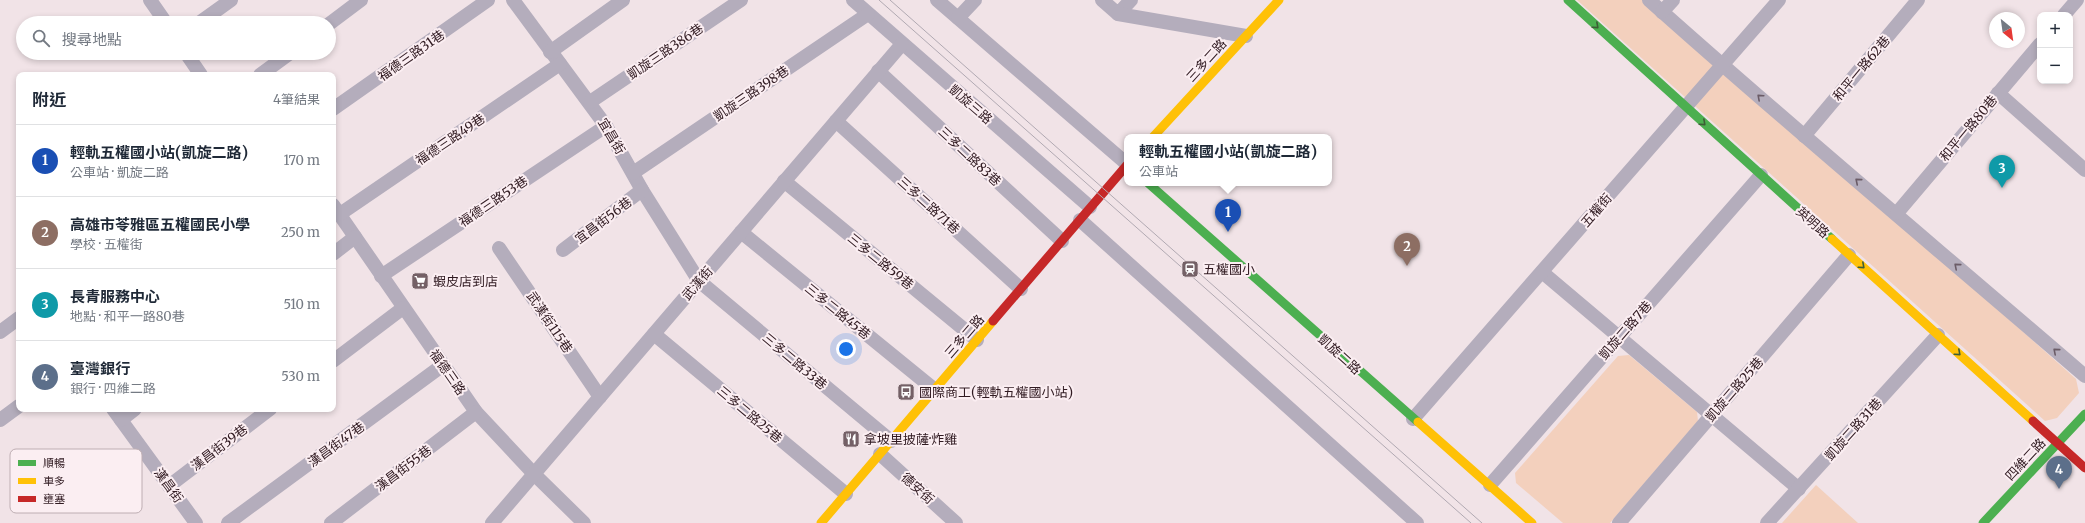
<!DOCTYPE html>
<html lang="zh-TW">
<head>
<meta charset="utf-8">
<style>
	:root { --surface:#fff; --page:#f2f2f3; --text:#1f2937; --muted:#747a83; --line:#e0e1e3; --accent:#d93025 }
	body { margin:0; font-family:Merriweather,"Noto Sans TC",serif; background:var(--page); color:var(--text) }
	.controls { position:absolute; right:12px; top:12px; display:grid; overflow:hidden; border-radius:8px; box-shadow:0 2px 6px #0003 }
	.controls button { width:36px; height:36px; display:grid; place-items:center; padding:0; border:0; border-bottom:1px solid var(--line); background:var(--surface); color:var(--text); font:20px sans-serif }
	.compass { position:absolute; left:1989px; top:12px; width:36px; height:36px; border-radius:50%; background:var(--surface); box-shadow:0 2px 6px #0003; rotate:151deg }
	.you { position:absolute; left:846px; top:349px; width:14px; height:14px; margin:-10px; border:3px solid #fff; border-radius:50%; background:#1a73e8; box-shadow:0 0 0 6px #1a73e833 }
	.badge { display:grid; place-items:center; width:26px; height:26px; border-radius:50%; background:var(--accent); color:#fff; font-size:13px; font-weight:700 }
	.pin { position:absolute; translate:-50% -33px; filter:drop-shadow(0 1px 2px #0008) }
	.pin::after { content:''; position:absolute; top:21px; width:14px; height:12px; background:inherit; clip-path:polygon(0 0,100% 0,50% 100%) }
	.popup { position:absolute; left:1124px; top:134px; width:208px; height:52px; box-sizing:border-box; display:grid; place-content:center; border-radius:8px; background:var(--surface); filter:drop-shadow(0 1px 3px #0005); font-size:13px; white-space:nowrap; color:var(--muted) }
	.popup b { font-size:15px; color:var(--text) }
	.popup::after { content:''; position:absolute; left:50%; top:100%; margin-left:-8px; border:8px solid transparent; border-top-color:var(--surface) }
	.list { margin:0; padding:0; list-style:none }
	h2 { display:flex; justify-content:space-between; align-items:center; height:52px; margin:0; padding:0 16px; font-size:17px }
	h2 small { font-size:13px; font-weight:400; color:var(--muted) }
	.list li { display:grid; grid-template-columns:26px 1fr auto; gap:12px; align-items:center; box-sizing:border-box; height:72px; padding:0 16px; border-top:1px solid var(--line) }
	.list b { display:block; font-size:15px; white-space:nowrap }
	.list p { margin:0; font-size:13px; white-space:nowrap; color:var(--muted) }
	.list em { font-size:13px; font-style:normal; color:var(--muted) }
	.icon { flex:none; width:22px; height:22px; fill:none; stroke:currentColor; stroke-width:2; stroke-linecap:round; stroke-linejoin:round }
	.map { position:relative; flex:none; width:2085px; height:523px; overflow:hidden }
	.search { position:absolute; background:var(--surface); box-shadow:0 2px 6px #0003; left:16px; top:16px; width:320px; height:44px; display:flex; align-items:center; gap:10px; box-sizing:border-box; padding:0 14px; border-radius:22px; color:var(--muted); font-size:15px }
	.panel { position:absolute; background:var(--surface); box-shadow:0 2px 6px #0003; left:16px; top:72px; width:320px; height:340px; border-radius:8px }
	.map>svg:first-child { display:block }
	.green { fill:#f3d0bd }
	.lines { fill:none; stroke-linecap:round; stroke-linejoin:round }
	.street { stroke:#b4adbc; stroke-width:14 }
	.fast { stroke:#4caf50; stroke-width:9 }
	.slow { stroke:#ffc107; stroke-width:9 }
	.jam { stroke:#c62828; stroke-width:9 }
	.tram { stroke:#b1a9b2; stroke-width:1 }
	.oneway { stroke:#3d5d36 }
	.oneway2 { stroke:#6b5c67 }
	.labels { text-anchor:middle; stroke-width:4; stroke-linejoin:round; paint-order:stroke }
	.street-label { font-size:13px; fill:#301a21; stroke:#fbeef2 }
	.poi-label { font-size:13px; fill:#301a21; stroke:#fbeef2; text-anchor:start }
	.key { fill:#fbeef2; stroke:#beaeb3; stroke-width:1 }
	.key-label { font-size:11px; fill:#301a21 }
</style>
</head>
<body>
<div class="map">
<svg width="2085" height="523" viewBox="0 0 2085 523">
	<rect width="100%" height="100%" fill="#f1e3e7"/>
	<g class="green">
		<path d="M1577,0H1651L2076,379L2079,393L2057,418L2045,421Z"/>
		<path d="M1629,355L1697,412L1698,421L1610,523H1563L1516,483L1515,473L1618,356Z"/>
		<path d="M1816,485L1858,523H1782Z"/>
	</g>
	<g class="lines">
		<g class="street">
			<path d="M150,0L166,23"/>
			<path d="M513,0L606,126L642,190L699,281L891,441"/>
			<path d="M853,0L1090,207"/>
			<path d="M937,0L1127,164"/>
			<path d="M1102,0L1118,14L1131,0"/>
			<path d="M1649,0C1792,128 1940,251 2085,376"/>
			<path d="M1662,12L1673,0"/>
			<path d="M1118,14L1246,36"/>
			<path d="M2064,15L2077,0"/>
			<path d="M958,18L975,0"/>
			<path d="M199,23L231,0"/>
			<path d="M329,24L361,0"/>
			<path d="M550,52L623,0"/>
			<path d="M186,53L201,75"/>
			<path d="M878,71L1062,241"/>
			<path d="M260,75L290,53"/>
			<path d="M1998,93L2085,170"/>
			<path d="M590,102L741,0"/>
			<path d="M333,109L488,0"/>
			<path d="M836,121L1021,289"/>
			<path d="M1804,136L1918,0"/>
			<path d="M633,173L868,14"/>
			<path d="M784,181L977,340"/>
			<path d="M333,205L476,412L534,474L584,523"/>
			<path d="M1897,213L2040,44"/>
			<path d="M340,214L560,64"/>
			<path d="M1080,220L1417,523"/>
			<path d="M741,232L935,390"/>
			<path d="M499,248L600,397"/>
			<path d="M563,250L642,190"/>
			<path d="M333,254L355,237"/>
			<path d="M1542,272L1799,489"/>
			<path d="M381,276L606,126"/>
			<path d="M0,332L19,318"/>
			<path d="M654,334L846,494"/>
			<path d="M333,361L403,308"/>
			<path d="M113,409L196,523"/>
			<path d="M1413,419L1779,0"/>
			<path d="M0,420L19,406"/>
			<path d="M121,420L135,409"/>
			<path d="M880,454L956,523"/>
			<path d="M1490,485L1761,175"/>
			<path d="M169,486L270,409"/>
			<path d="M228,523L443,365"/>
			<path d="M331,523L476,412"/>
			<path d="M492,523L902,44"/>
			<path d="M1619,523L1849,255"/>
			<path d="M1767,523L1938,335"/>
		</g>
		<g class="fast">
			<path d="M1568,0L1832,239"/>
			<path d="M1148,183L1418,422"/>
			<path d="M1983,523L2085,414"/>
		</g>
		<g class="slow">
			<path d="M1153,137L1279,0"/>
			<path d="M1832,239L2033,421"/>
			<path d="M1418,422L1532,523"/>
			<path d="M821,523L993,321"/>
		</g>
		<g class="jam">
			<path d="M993,321L1127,165"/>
			<path d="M2033,421L2085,468"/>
		</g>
		<g class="tram">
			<path d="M879,0L1471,523"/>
			<path d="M890,0L1482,523"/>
		</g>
	</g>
	<defs><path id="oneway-chevron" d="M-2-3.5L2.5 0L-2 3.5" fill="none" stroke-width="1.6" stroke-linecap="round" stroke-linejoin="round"/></defs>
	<g class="oneway">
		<use href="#oneway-chevron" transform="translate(1596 26) rotate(42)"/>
		<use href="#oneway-chevron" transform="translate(1703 123) rotate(42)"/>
		<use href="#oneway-chevron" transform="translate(1862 266) rotate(42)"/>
		<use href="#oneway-chevron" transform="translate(1958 353) rotate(42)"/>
	</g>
	<g class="oneway2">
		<use href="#oneway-chevron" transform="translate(1760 97) rotate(-138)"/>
		<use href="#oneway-chevron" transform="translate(1858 181) rotate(-140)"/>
		<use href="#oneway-chevron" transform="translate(1957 266) rotate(-139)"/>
		<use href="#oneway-chevron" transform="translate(2056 351) rotate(-139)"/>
	</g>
	<defs>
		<symbol id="station-square" viewBox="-11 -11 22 22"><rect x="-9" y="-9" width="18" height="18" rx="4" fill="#746066" stroke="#fbeef2"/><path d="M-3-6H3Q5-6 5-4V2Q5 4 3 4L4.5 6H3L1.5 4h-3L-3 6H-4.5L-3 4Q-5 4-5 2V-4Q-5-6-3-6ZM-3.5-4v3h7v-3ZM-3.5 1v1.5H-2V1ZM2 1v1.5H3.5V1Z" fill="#fff"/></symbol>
		<symbol id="supermarket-square" viewBox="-11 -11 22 22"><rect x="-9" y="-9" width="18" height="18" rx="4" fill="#746066" stroke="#fbeef2"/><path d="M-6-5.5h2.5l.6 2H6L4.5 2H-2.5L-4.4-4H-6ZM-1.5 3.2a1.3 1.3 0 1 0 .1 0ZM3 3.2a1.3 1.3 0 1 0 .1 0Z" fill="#fff"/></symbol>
		<symbol id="bus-square" viewBox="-11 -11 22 22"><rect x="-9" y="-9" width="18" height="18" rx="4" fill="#746066" stroke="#fbeef2"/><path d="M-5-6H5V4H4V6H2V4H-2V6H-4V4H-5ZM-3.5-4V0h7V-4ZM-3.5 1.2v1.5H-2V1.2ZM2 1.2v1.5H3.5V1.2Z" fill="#fff"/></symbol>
		<symbol id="restaurant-square" viewBox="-11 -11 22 22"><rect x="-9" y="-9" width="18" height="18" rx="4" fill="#746066" stroke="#fbeef2"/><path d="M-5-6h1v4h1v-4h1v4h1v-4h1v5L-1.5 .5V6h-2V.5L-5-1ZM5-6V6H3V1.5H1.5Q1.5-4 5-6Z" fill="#fff"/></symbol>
	</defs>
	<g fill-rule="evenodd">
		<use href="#station-square" x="1180" y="259" width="20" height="20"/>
		<use href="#supermarket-square" x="410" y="271" width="20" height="20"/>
		<use href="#bus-square" x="896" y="382" width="20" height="20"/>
		<use href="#restaurant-square" x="841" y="429" width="20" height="20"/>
	</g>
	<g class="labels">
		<g class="street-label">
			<text transform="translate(665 51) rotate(-34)" y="5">凱旋三路386巷</text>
			<text transform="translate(411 55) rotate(-35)" y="5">福德三路31巷</text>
			<text transform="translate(1206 60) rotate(-48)" y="5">三多二路</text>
			<text transform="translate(1861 68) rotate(-50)" y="5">和平一路62巷</text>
			<text transform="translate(751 93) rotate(-34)" y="5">凱旋三路398巷</text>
			<text transform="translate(971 104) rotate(41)" y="5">凱旋三路</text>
			<text transform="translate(1968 128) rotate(-50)" y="5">和平一路80巷</text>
			<text transform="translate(612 136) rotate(59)" y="5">宜昌街</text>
			<text transform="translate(450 139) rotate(-34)" y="5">福德三路49巷</text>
			<text transform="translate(970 156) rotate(43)" y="5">三多二路83巷</text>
			<text transform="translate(493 201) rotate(-34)" y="5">福德三路53巷</text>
			<text transform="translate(929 205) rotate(42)" y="5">三多二路71巷</text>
			<text transform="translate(1596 210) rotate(-49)" y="5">五權街</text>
			<text transform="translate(603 220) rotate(-37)" y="5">宜昌街56巷</text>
			<text transform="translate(1813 222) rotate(42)" y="5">英明路</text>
			<text transform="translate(881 261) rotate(39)" y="5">三多二路59巷</text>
			<text transform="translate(697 283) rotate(-49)" y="5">武漢街</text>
			<text transform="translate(838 311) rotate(39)" y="5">三多二路45巷</text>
			<text transform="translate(550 322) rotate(56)" y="5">武漢街115巷</text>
			<text transform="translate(1625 330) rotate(-49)" y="5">凱旋二路7巷</text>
			<text transform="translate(964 336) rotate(-49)" y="5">三多二路</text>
			<text transform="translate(1340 354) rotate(42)" y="5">凱旋二路</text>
			<text transform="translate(795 361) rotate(40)" y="5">三多二路33巷</text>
			<text transform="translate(448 372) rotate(55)" y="5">福德三路</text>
			<text transform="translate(1734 389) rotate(-49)" y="5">凱旋二路25巷</text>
			<text transform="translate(750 414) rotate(40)" y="5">三多二路25巷</text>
			<text transform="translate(1853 429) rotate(-48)" y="5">凱旋二路31巷</text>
			<text transform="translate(336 444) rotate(-36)" y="5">漢昌街47巷</text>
			<text transform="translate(219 447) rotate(-37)" y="5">漢昌街39巷</text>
			<text transform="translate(2025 459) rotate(-47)" y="5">四維二路</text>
			<text transform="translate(403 468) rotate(-37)" y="5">漢昌街55巷</text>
			<text transform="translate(169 485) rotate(54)" y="5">漢昌街</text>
			<text transform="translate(918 488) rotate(42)" y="5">德安街</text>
		</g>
		<g class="poi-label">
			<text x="1203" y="274">五權國小</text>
			<text x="433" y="286">蝦皮店到店</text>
			<text x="919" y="397">國際商工(輕軌五權國小站)</text>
			<text x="864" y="444">拿坡里披薩‧炸雞</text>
		</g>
	</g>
	<rect x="10" y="449" width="132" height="64" rx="6" class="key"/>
	<rect x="18" y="460" width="18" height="6" fill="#4caf50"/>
	<rect x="18" y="478" width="18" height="6" fill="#ffc107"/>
	<rect x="18" y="496" width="18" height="6" fill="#c62828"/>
	<g class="key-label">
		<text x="43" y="467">順暢</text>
		<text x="43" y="485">車多</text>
		<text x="43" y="503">壅塞</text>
	</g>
</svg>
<div class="controls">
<button>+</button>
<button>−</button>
</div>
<svg class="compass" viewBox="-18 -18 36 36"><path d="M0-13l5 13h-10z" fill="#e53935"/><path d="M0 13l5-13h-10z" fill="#747a83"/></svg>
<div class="you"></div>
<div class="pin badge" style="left:1228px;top:232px;background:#1a4fb4">1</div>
<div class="popup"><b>輕軌五權國小站(凱旋二路)</b>公車站</div>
<div class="pin badge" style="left:1407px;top:266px;background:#8d6e63">2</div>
<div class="pin badge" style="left:2002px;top:188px;background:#0f9aa8">3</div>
<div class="pin badge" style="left:2059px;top:489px;background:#5c6f8a">4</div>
<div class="search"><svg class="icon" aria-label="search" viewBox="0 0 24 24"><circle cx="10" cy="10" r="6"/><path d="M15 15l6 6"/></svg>搜尋地點</div>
<section class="panel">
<h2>附近<small>4筆結果</small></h2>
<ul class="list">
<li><span class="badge" style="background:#1a4fb4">1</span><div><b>輕軌五權國小站(凱旋二路)</b><p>公車站 · 凱旋二路</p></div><em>170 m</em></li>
<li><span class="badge" style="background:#8d6e63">2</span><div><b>高雄市苓雅區五權國民小學</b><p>學校 · 五權街</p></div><em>250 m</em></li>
<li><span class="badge" style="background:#0f9aa8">3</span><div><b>長青服務中心</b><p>地點 · 和平一路80巷</p></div><em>510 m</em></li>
<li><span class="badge" style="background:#5c6f8a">4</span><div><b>臺灣銀行</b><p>銀行 · 四維二路</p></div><em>530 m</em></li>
</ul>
</section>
</div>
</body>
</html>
